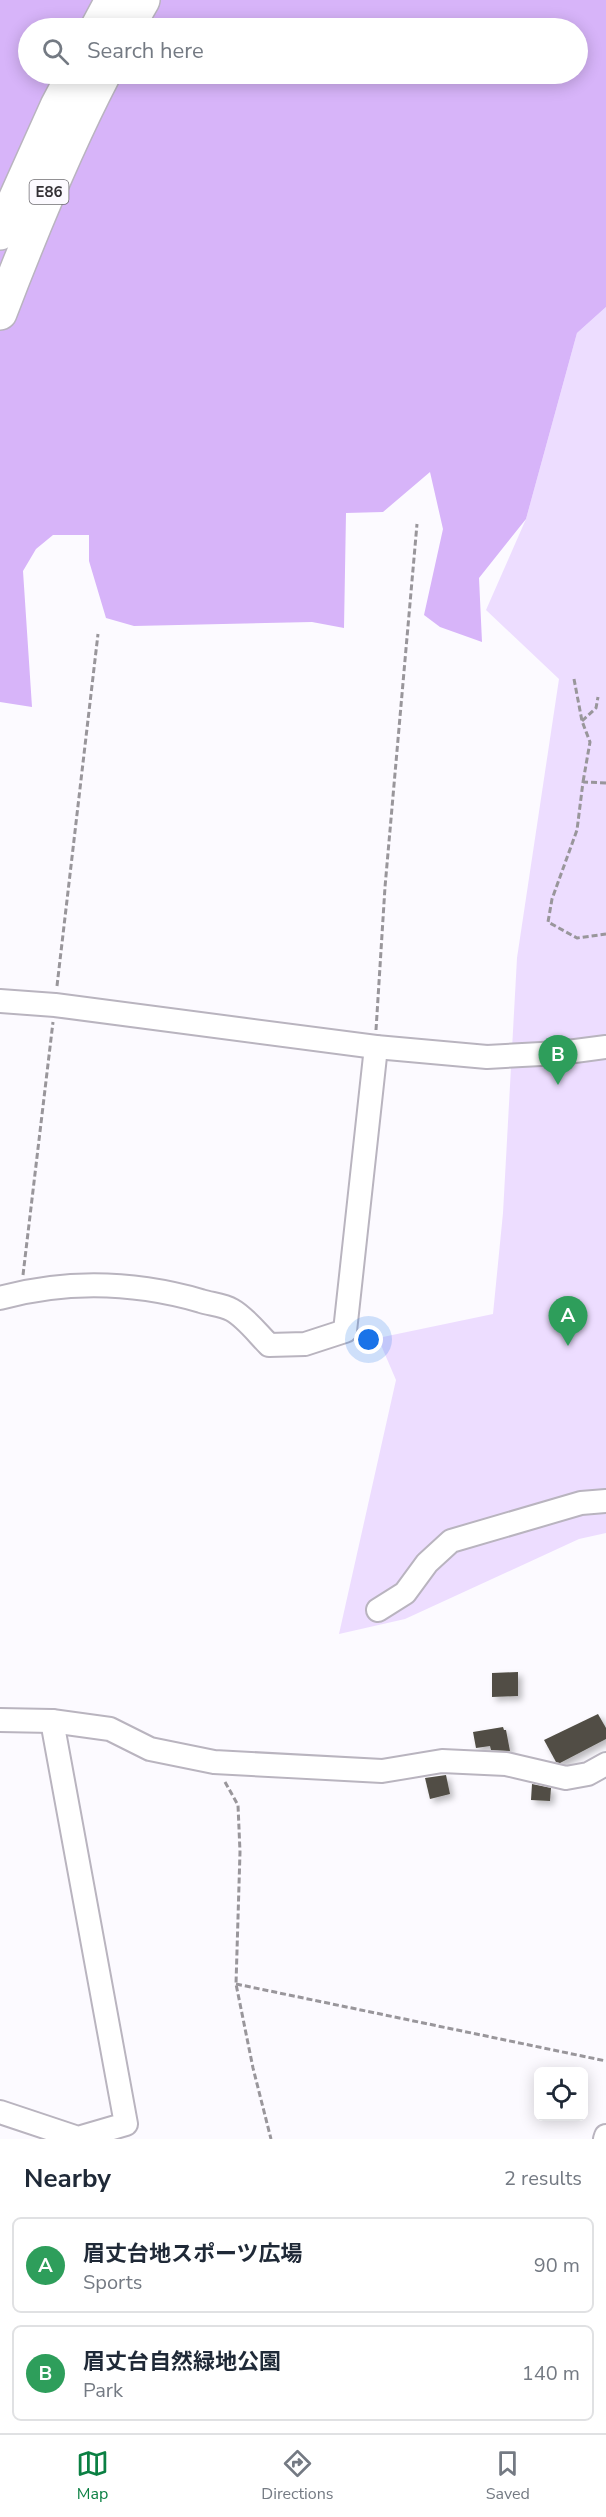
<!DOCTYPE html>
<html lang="en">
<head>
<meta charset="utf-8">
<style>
	:root { --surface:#fff; --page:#f6f6f7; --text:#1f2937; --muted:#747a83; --line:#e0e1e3; --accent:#0b8043 }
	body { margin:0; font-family:"Nunito Sans","Noto Sans JP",sans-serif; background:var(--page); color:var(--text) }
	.controls { position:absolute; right:18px; bottom:18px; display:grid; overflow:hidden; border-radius:9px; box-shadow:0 3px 15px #0003 }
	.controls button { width:54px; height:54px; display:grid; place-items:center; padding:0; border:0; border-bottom:2px solid var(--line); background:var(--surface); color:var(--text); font:30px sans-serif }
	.you { position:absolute; left:369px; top:1340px; width:21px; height:21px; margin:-15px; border:4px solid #fff; border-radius:50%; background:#1a73e8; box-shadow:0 0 0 9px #1a73e833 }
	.badge { display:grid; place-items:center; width:39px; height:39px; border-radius:50%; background:var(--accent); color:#fff; font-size:20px; font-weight:700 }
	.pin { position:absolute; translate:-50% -50px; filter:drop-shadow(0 2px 3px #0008) }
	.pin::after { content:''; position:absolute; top:32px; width:21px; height:18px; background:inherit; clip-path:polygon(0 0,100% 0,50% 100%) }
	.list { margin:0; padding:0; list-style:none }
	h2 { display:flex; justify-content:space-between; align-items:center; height:78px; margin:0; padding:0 24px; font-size:26px }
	h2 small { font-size:20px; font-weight:400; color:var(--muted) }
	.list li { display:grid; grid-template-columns:39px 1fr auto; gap:18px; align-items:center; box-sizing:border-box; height:96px; margin:0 12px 12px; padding:0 12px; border:2px solid var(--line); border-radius:9px }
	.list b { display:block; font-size:22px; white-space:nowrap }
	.list p { margin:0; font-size:20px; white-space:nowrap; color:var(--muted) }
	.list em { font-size:20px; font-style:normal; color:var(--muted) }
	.icon { flex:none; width:33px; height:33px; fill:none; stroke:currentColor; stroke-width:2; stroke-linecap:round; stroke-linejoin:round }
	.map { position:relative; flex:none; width:606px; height:2139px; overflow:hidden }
	.search { position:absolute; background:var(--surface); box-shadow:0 3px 15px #0003; left:18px; right:18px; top:18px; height:66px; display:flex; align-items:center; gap:15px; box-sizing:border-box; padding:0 21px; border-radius:33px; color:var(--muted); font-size:22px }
	.sheet { height:294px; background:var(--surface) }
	nav { display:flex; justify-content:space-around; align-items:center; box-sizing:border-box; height:84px; border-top:2px solid var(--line); background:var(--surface); font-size:16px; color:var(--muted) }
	nav a { display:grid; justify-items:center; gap:3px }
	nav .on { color:var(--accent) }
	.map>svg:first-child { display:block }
	.green { fill:#edddff }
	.forest { fill:#d7b4f9; fill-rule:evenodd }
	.building { fill:#514e44; filter:url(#shadow) }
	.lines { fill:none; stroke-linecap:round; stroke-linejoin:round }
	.minor-casing { stroke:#b9b4bf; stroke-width:26 }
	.highway-casing { stroke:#b9b4bf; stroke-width:36 }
	.path { stroke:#99969b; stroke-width:3; stroke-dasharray:6 3; stroke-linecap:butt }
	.minor { stroke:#fff; stroke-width:22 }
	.highway { stroke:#fff; stroke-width:33 }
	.labels { text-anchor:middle; stroke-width:6; stroke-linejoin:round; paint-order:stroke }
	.shield { fill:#fcfaff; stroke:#6f6d72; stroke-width:1.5 }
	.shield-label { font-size:15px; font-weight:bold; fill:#333035 }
</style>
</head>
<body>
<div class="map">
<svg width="606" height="2139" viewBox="0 0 606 2139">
	<defs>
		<filter id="shadow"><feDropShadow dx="4" dy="4" stdDeviation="3" flood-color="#0004"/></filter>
	</defs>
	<rect width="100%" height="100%" fill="#fcfaff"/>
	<path class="green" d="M606,307V1533L579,1539L405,1619L339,1634L396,1380L378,1338L493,1314L503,1213L517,958L559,679L486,610L526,519L577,333Z"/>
	<path class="forest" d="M0,0H606V307L577,333L526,519L479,578L482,642L440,627L424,615L443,529L430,472L383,512L346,513L344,628L312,622L134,626L106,618L89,561V535H53L36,549L23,571L32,707L0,702ZM28,28H578V74H28Z"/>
	<g class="building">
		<path d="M518,1672V1696L492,1697V1673Z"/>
		<path d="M598,1714L606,1728V1739L560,1763L556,1762L544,1740Z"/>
		<path d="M503,1727L504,1730H506L510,1751L491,1750L490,1746L476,1748L473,1732Z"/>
		<path d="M446,1775L450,1794L430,1799L425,1778Z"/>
		<path d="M532,1784L551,1788L550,1801L531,1800Z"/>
	</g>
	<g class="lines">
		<defs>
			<g id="minor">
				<path d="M0,1001L55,1005L376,1047L487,1057L560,1053L606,1047"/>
				<path d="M0,1298C66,1280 135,1282 201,1301C210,1304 223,1305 232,1310C245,1317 258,1334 269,1345L305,1344L345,1331L376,1047"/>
				<path d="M378,1610L405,1593L427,1563L451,1541L581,1503L606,1501"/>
				<path d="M0,1720L52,1721L110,1729L150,1749L214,1762L382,1771L442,1761L506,1764L566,1778L588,1774L606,1764"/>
				<path d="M0,2112L78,2138L126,2124L52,1721"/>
				<path d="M605,2139L606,2136"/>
			</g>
			<g id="highway">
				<path d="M97,28L112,0"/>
				<path d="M127,28L143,0"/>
				<path d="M0,233L57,106L74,74"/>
				<path d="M0,313C31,232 64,151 104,74"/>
			</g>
		</defs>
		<use href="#minor" class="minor-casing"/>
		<use href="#highway" class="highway-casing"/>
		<g class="path">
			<path d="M574,679L582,721L590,742L583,782"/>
			<path d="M582,721L596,708L598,697"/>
			<path d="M606,783L583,782L577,830L552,899L548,922L577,938L606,934"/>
			<path d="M57,986L98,634"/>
			<path d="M376,1030L385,887L417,524"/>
			<path d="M23,1275L53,1022"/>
			<path d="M225,1782L238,1805L240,1852L236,1984L253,2068L271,2139"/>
			<path d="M236,1984L606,2061"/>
		</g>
		<use href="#minor" class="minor"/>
		<use href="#highway" class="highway"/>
	</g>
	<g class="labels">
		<rect class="shield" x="29.5" y="180" width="39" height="24" rx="4.5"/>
		<g class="shield-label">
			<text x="49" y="197">E86</text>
		</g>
	</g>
</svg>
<div class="controls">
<button><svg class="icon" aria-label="locate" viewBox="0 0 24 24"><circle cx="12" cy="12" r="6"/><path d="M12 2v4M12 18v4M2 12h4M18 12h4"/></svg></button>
</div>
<div class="you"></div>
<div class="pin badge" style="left:568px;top:1346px;background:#2e9e5b">A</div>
<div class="pin badge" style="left:558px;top:1085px;background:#2e9e5b">B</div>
<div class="search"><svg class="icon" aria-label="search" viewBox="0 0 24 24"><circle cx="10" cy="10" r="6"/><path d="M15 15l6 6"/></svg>Search here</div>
</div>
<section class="sheet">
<h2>Nearby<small>2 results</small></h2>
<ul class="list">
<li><span class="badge" style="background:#2e9e5b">A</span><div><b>眉丈台地スポーツ広場</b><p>Sports</p></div><em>90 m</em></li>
<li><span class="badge" style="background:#2e9e5b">B</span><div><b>眉丈台自然緑地公園</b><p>Park</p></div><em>140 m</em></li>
</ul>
</section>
<nav>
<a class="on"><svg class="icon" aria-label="map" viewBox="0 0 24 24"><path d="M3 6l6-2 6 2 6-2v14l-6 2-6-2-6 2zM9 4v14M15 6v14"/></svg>Map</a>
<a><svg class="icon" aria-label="directions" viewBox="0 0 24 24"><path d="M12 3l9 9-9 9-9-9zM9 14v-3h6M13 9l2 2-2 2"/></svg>Directions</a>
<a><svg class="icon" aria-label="saved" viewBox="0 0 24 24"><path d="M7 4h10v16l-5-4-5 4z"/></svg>Saved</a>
</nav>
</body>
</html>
